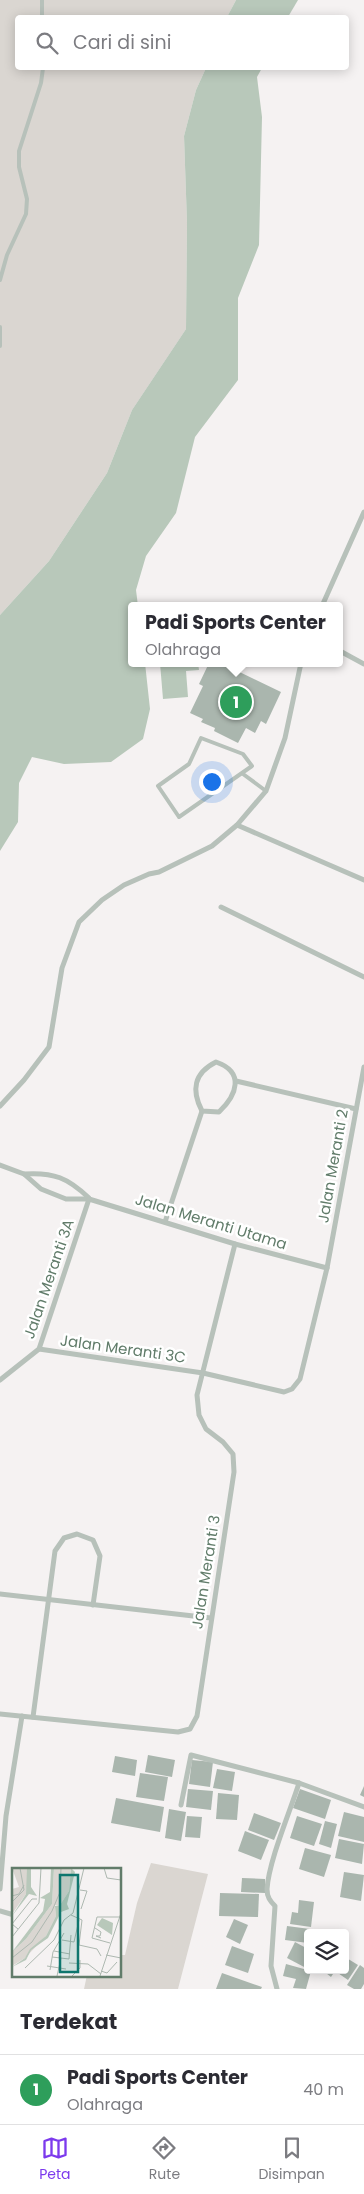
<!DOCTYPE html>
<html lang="id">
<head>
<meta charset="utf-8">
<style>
	:root { --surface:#fff; --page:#f2f2f3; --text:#2b2b33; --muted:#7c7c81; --line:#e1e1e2; --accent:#7c3aed }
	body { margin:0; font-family:Poppins,sans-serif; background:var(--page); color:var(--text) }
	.controls { position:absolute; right:15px; bottom:15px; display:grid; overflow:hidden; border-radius:5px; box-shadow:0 2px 12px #0003 }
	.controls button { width:45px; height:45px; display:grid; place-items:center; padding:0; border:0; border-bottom:1px solid var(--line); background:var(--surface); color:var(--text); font:25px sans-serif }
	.you { position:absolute; left:211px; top:781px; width:18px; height:18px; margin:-12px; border:4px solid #fff; border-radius:50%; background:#1a73e8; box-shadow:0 0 0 8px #1a73e833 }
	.badge { display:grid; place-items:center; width:32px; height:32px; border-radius:50%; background:var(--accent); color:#fff; font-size:16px; font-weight:700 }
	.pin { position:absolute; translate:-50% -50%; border:2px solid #fff; box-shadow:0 1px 5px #0006 }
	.popup { position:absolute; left:128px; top:602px; width:215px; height:65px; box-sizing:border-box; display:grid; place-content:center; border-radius:5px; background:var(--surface); filter:drop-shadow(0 1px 4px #0005); font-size:16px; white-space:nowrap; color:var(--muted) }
	.popup b { font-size:19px; color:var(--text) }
	.popup::after { content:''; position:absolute; left:50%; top:100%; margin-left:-10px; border:10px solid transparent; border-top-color:var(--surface) }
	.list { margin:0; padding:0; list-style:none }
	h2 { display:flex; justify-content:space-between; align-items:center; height:65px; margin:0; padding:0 20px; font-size:21px }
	h2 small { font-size:16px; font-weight:400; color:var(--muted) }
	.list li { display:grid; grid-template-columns:32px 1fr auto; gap:15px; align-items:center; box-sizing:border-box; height:70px; padding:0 20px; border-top:1px solid var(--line) }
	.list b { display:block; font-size:19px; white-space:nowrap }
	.list p { margin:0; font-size:16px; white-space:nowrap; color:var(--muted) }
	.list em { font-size:16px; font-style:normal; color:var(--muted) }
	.icon { flex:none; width:28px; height:28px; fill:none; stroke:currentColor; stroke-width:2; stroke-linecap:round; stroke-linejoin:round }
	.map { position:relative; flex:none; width:364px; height:1989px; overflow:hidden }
	.search { position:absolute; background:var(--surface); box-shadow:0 2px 12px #0003; left:15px; right:15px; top:15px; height:55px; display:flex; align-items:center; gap:12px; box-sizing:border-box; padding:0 18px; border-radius:5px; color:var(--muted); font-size:19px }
	.sheet { height:135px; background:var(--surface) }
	nav { display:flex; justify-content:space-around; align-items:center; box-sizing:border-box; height:70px; border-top:1px solid var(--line); background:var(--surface); font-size:14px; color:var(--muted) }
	nav a { display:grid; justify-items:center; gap:2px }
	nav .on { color:var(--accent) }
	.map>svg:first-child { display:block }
	.green { fill:#dad6d1 }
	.water { fill:#b8c8ba }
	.building { fill:#aab6ae }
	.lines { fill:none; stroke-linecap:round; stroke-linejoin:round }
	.service { stroke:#b7c1ba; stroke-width:4 }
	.minor { stroke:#b7c1ba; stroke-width:5 }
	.labels { text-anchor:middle; stroke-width:5; stroke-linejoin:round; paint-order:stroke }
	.street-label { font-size:15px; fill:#617c6a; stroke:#fff }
	.inset-road { fill:none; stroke:#adb8b0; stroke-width:1 }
	.view { fill:#0f766e; fill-opacity:0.15; stroke:#0f766e; stroke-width:2.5 }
	.inset-edge { fill:none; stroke:#617c6a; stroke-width:2.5 }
</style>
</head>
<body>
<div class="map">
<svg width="364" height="1989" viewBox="0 0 364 1989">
	<rect width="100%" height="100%" fill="#f5f2f2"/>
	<g class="green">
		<path d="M0,0H236L227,17L18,18V68H206L196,90L184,136L187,223L186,329L132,410L107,473L49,561L0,615Z"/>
		<path d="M151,1863L208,1874L178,1989H84L87,1975H120V1955H125L137,1903Z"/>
	</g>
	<g class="water">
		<path d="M236,0H298L288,17H227Z"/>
		<path d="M206,68H262L257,77L262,117L259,245L238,298V380L195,437L176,513L146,556L136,590L138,606H132V663H145L150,709L143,739L111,762L64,764L32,757L19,783L18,822L0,851V615L49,561L107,473L132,410L186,329L187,223L184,136L196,90Z"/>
		<path d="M160,663H198L199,670L186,671L188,697L163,699Z"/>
	</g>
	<g class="building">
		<path d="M209,663H221L281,692L266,724L261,721L255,733L246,728L238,743L214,731L215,728L201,722L203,719L190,713L203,686L199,684Z"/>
		<path d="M148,1755L175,1760L172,1777L145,1772Z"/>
		<path d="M115,1756L137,1760L135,1776L112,1772Z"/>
		<path d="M192,1760L213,1762L210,1787L189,1784Z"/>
		<path d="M217,1769L235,1772L232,1791L213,1788Z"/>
		<path d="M140,1773L168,1777L164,1801L136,1797Z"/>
		<path d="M364,1786V1797L360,1795Z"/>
		<path d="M188,1789L213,1791L211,1810L186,1807Z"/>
		<path d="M300,1789L331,1800L325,1819L293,1808Z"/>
		<path d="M218,1793L239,1795L237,1820L216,1819Z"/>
		<path d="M116,1798L164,1807L160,1832L111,1823Z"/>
		<path d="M169,1809L186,1812L181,1841L165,1838Z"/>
		<path d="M344,1812L364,1817V1842L338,1836Z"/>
		<path d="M254,1813L281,1823L274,1840L248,1830Z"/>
		<path d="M187,1816L202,1817L200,1838L185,1837Z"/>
		<path d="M297,1816L322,1824L314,1846L290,1838Z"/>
		<path d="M325,1821L337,1824L331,1848L319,1844Z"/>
		<path d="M245,1831L269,1840L261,1860L238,1851Z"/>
		<path d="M339,1839L364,1844L362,1864L335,1858Z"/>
		<path d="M305,1848L331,1855L324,1877L299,1869Z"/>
		<path d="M344,1872L364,1875L361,1901L340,1897Z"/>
		<path d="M242,1878L265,1879V1893L241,1892Z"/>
		<path d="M220,1893L259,1894L258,1917L219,1916Z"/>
		<path d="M299,1900L314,1902L311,1927L290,1924L292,1912L298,1913Z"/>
		<path d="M234,1919L248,1925L240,1944L226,1937Z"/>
		<path d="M287,1926L310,1929L308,1943L285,1940Z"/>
		<path d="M295,1942L308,1949V1969L287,1958Z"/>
		<path d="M232,1946L254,1954L248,1973L225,1965Z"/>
		<path d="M345,1957L358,1965L348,1980L335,1971L331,1977L322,1970H345Z"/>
		<path d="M286,1964L311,1971L306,1989L293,1988L296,1979L283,1976Z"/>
		<path d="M360,1965L364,1968V1984L361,1989H354L347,1985Z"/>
		<path d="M222,1973L262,1987L261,1989H216Z"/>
	</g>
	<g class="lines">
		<g class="service">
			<path d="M42,0V18"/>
			<path d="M0,280L7,255L26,214L27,199L19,167V151L41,83L43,68"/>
			<path d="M0,327V346"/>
			<path d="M201,738L243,754L252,766L179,817L158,786L189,764Z"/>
			<path d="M243,774L266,791"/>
		</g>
		<g class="minor">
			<path d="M322,606L364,512"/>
			<path d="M340,651L364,664"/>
			<path d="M237,825L364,880"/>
			<path d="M221,907L364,977"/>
			<path d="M216,1062C245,1072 237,1095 219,1112L202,1111C191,1090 194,1073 216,1062Z"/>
			<path d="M236,1081L356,1109"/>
			<path d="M0,1106L24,1080L49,1047L62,968L79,922L102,900L124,885L149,874L159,872L212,846L237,825L266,791L285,738L301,663"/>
			<path d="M0,1165L24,1174L41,1189L66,1199H89L235,1244L327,1268"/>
			<path d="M24,1174C54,1172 68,1178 89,1198"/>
			<path d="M165,1222L202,1111"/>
			<path d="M39,1349L203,1373L284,1392L292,1389L300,1379L327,1268L364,1067"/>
			<path d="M0,1380L39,1349L89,1199"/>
			<path d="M0,1594L211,1618"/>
			<path d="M0,1714L178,1732L190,1729L197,1716L234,1472L233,1454L223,1442L206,1429L199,1415L197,1395L235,1244"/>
			<path d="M33,1717L55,1551L64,1538L77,1534L93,1540L100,1556L93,1605"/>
			<path d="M181,1805L191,1755L299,1783L364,1807"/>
			<path d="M0,1889L6,1816L22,1716"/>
			<path d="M0,1911L14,1915"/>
			<path d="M277,1989L271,1966L275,1906C270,1901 267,1897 267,1889C269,1860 290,1812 299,1783"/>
		</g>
	</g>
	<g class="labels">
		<g class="street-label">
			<text transform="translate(333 1166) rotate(-80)" y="5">Jalan Meranti 2</text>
			<text transform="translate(211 1222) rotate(17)" y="5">Jalan Meranti Utama</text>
			<text transform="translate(49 1279) rotate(-71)" y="5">Jalan Meranti 3A</text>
			<text transform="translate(123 1349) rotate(8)" y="5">Jalan Meranti 3C</text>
			<text transform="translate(206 1572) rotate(-81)" y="5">Jalan Meranti 3</text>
		</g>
	</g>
	<g transform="translate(12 1868)">
		<rect width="109" height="109" fill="#f5f2f2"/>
		<path d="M0,0H15V18L14,26L0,46V21L7,19ZM42,0H59L57,23L48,37H43L44,48L34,68L13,90L0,98V84L14,71L40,36Z" fill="#dad6d1"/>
		<path d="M15,0H19V19L25,28L17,26L0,48L14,26ZM39,0H42L40,36L14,71L0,84L31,43L33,31L28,30L38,24ZM59,0L63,4L55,36L57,41L49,44L36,70L19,82L14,92L0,99L13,90L18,81L34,68L44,48L43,38L48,37L57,23ZM90,50L101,55L100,67L85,57Z" fill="#b8c8ba"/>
		<path class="inset-road" d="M92,0L95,10L109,12M68,22L75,23L69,41M0,28L7,26L12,17M0,34L12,22L8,0M59,47L70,52L67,77L85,81L89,88M83,60L89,64L88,68H84L89,70M6,61L0,56L20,31H25M0,69L27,35L29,0M50,72L62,74L67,52M98,75L80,70L85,49H108M42,83L58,86M94,87L109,90M40,89L57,91L59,67M0,90L20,74L40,43L48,24L49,0M57,95L76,96L89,106M35,98L54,101M13,100L42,72L52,52L61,45L72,0M38,102L41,84L52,65M89,103L95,105L105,94M45,108L49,90M60,108L68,100V92M88,108L109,45"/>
		<path class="view" d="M48,7H66V104H48Z"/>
		<rect width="109" height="109" class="inset-edge"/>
	</g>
</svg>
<div class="controls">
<button><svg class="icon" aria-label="layers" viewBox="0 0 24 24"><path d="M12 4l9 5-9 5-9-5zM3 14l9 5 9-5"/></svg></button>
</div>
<div class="you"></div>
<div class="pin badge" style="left:236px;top:702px;background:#2e9e5b">1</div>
<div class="popup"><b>Padi Sports Center</b>Olahraga</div>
<div class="search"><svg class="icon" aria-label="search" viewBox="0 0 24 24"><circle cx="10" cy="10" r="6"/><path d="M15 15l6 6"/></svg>Cari di sini</div>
</div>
<section class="sheet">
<h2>Terdekat<small></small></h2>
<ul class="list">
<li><span class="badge" style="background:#2e9e5b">1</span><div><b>Padi Sports Center</b><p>Olahraga</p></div><em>40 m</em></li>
</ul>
</section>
<nav>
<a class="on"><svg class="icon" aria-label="map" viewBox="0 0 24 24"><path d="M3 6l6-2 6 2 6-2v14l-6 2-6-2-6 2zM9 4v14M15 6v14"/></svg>Peta</a>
<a><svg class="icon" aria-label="directions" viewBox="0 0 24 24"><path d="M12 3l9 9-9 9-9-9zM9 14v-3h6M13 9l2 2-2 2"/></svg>Rute</a>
<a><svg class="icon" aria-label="saved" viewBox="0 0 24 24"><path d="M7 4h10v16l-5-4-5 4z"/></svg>Disimpan</a>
</nav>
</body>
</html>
